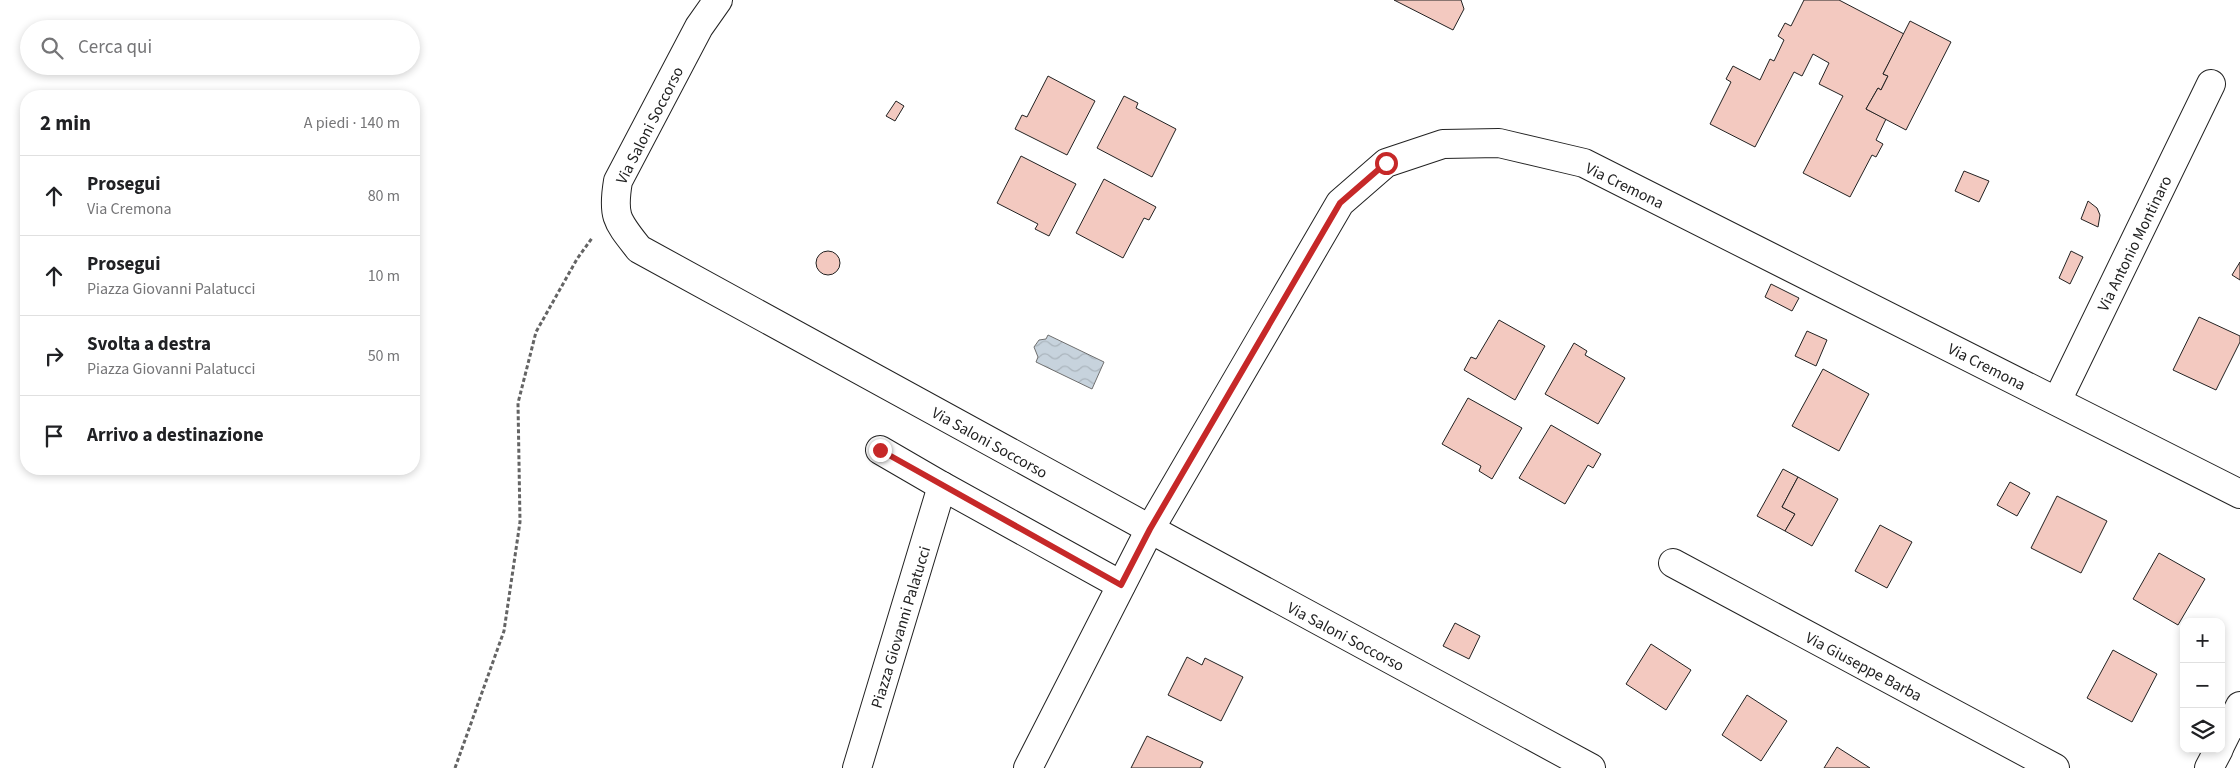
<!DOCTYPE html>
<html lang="it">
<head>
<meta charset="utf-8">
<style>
	:root { --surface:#fff; --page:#f6f6f6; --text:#202124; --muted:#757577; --line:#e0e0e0 }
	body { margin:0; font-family:"Source Sans 3",sans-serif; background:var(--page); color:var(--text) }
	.controls { position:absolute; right:15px; bottom:15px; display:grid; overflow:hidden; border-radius:10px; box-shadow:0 2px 8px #0003 }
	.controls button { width:45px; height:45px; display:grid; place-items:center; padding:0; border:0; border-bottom:1px solid var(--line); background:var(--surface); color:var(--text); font:25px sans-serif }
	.stop { position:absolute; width:15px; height:15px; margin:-11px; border:4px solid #c62828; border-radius:50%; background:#fff }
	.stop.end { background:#c62828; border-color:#fff; box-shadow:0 1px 5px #0008 }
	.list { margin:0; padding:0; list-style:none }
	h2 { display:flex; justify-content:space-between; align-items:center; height:65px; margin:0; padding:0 20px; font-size:21px }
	h2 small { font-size:16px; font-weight:400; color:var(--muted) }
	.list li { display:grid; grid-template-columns:32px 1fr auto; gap:15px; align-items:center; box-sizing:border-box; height:80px; padding:0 20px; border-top:1px solid var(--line) }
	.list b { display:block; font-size:19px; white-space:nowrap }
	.list p { margin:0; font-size:16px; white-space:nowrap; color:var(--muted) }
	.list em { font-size:16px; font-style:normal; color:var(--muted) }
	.icon { flex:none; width:28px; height:28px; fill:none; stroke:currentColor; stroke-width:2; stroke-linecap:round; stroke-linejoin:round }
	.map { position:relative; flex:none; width:2240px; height:768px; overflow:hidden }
	.search { position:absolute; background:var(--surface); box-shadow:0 2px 8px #0003; left:20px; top:20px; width:400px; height:55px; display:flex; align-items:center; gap:12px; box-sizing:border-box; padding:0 18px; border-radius:28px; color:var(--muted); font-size:19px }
	.panel { position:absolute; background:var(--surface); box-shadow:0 2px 8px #0003; left:20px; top:90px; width:400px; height:385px; border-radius:20px }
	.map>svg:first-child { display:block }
	.water { fill:url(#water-waves); stroke:#6f6f6f }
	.building { fill:#f3c9c0; stroke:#222 }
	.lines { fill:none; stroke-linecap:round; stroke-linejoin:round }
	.minor-casing { stroke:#222; stroke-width:30 }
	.path { stroke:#646464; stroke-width:3; stroke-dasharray:4 2.5; stroke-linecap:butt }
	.minor { stroke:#fff; stroke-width:28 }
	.route { stroke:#c62828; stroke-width:6 }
	.labels { text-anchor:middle; stroke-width:4; stroke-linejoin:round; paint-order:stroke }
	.street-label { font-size:16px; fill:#222; stroke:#fff }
</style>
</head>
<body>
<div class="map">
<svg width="2240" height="768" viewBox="0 0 2240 768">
	<defs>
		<pattern id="water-waves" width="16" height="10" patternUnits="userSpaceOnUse" patternTransform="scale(1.25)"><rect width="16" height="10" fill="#c7d3dd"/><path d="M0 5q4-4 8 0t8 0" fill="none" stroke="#abb5bd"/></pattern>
	</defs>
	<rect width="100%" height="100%" fill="#fff"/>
	<path class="water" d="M1048,335L1104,362L1092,389L1036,362L1038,357L1034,347L1039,340L1046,339Z"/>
	<g class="building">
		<path d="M1394,0H1461L1464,9L1453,30Z"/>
		<path d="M1804,0H1839L1904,34L1883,74L1888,76L1881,90L1878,88L1866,109L1886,119L1876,140L1883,144L1876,157L1872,155L1850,197L1803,173L1843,96L1819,84L1829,63L1813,54L1802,76L1794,72L1755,147L1710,124L1731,82L1726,79L1733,66L1760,80L1770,59L1774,61L1784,40L1778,36L1785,23L1791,26Z"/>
		<path d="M1910,21L1951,42L1906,130L1866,109L1878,88L1881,90L1888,76L1883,74Z"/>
		<path d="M1048,76L1095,101L1067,155L1015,129L1022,115L1027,117Z"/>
		<path d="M1124,96L1138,103L1136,108L1176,129L1152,177L1097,148Z"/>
		<path d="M896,101L904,106L895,121L886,116Z"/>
		<path d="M1021,156L1076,184L1049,236L1035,229L1038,224L997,203Z"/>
		<path d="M1964,171L1989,181L1979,202L1955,191Z"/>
		<path d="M1104,179L1156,207L1149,220L1144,218L1123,258L1076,233Z"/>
		<path d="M2088,201L2097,208L2100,215L2098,227L2081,219Z"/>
		<circle cx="828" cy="263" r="12"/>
		<path d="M2071,251L2083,257L2070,284L2059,278Z"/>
		<path d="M2240,262V280L2232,275Z"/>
		<path d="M1771,284L1799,298L1792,311L1765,297Z"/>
		<path d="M2199,317L2240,336V342L2216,390L2173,370Z"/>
		<path d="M1499,320L1545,346L1515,400L1464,370L1471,357L1476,359Z"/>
		<path d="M1807,331L1827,340L1816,366L1795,356Z"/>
		<path d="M1574,343L1587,351L1585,355L1625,378L1598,424L1545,394Z"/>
		<path d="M1823,369L1869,394L1839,451L1792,426Z"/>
		<path d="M1468,398L1522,428L1492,479L1479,471L1481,466L1442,444Z"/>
		<path d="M1551,425L1601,454L1593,468L1588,465L1565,504L1519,478Z"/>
		<path d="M1783,469L1798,477L1782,507L1795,514L1785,531L1757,516Z"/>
		<path d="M1798,477L1838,499L1812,546L1785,531L1795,514L1782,507Z"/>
		<path d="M2010,482L2030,493L2017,516L1997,505Z"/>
		<path d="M2057,496L2107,521L2081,573L2031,548Z"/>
		<path d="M1880,525L1912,542L1887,588L1855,571Z"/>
		<path d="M2159,553L2205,579L2178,625L2133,599Z"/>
		<path d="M1455,623L1480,636L1469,659L1443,646Z"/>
		<path d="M1651,644L1691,670L1666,710L1626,684Z"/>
		<path d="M2113,650L2157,674L2132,722L2087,698Z"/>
		<path d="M1187,657L1202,665L1205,658L1243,677L1221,721L1168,695Z"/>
		<path d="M1747,695L1787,721L1761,761L1722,735Z"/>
		<path d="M1147,736L1203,762L1200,768H1131Z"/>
		<path d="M1837,747L1870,768H1824Z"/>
	</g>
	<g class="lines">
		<defs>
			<g id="minor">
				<path d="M718,0L699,27L618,181C612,217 617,221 639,249L1150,529L1591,768"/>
				<path d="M2057,401L2211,84"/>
				<path d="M880,450L942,486"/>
				<path d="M1673,563L2055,768"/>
				<path d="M2221,744L2240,706"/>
				<path d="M857,768L942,486L1121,585"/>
				<path d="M1028,768L1150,529L1340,203L1386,163L1443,144L1499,143L1584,163L2240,494"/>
				<path d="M2209,768L2219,749"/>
			</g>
		</defs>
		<use href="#minor" class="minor-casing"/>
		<path class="path" d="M455,768L504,631L520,522L518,403L536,332L577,259L592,238"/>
		<use href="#minor" class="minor"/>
	</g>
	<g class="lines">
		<path class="route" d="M880,450L1121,585L1150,529L1340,203L1386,163"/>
	</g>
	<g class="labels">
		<g class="street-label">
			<text transform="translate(649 125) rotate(-63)" y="6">Via Saloni Soccorso</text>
			<text transform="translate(1625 185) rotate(26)" y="6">Via Cremona</text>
			<text transform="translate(2134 243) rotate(-64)" y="6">Via Antonio Montinaro</text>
			<text transform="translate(1987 366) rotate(27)" y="6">Via Cremona</text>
			<text transform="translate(990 442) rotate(29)" y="6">Via Saloni Soccorso</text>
			<text transform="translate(900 627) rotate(-73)" y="6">Piazza Giovanni Palatucci</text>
			<text transform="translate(1346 636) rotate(28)" y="6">Via Saloni Soccorso</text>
			<text transform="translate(1864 666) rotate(28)" y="6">Via Giuseppe Barba</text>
		</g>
	</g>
</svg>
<div class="controls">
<button>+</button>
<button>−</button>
<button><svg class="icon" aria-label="layers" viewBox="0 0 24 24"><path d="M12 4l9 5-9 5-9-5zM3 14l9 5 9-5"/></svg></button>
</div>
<div class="stop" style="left:1386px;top:163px"></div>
<div class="stop end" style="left:880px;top:450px"></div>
<div class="search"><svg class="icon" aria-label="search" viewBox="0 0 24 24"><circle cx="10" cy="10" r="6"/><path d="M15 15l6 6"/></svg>Cerca qui</div>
<section class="panel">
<h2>2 min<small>A piedi · 140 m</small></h2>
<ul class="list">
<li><svg class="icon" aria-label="ahead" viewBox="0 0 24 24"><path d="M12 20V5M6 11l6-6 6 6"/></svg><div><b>Prosegui</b><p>Via Cremona</p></div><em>80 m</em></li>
<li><svg class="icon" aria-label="ahead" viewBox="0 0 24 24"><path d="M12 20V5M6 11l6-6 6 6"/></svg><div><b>Prosegui</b><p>Piazza Giovanni Palatucci</p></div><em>10 m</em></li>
<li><svg class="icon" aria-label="right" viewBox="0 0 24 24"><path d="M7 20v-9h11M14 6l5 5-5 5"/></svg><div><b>Svolta a destra</b><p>Piazza Giovanni Palatucci</p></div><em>50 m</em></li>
<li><svg class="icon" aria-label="arrive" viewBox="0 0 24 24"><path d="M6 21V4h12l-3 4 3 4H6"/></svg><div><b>Arrivo a destinazione</b></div></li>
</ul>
</section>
</div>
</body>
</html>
